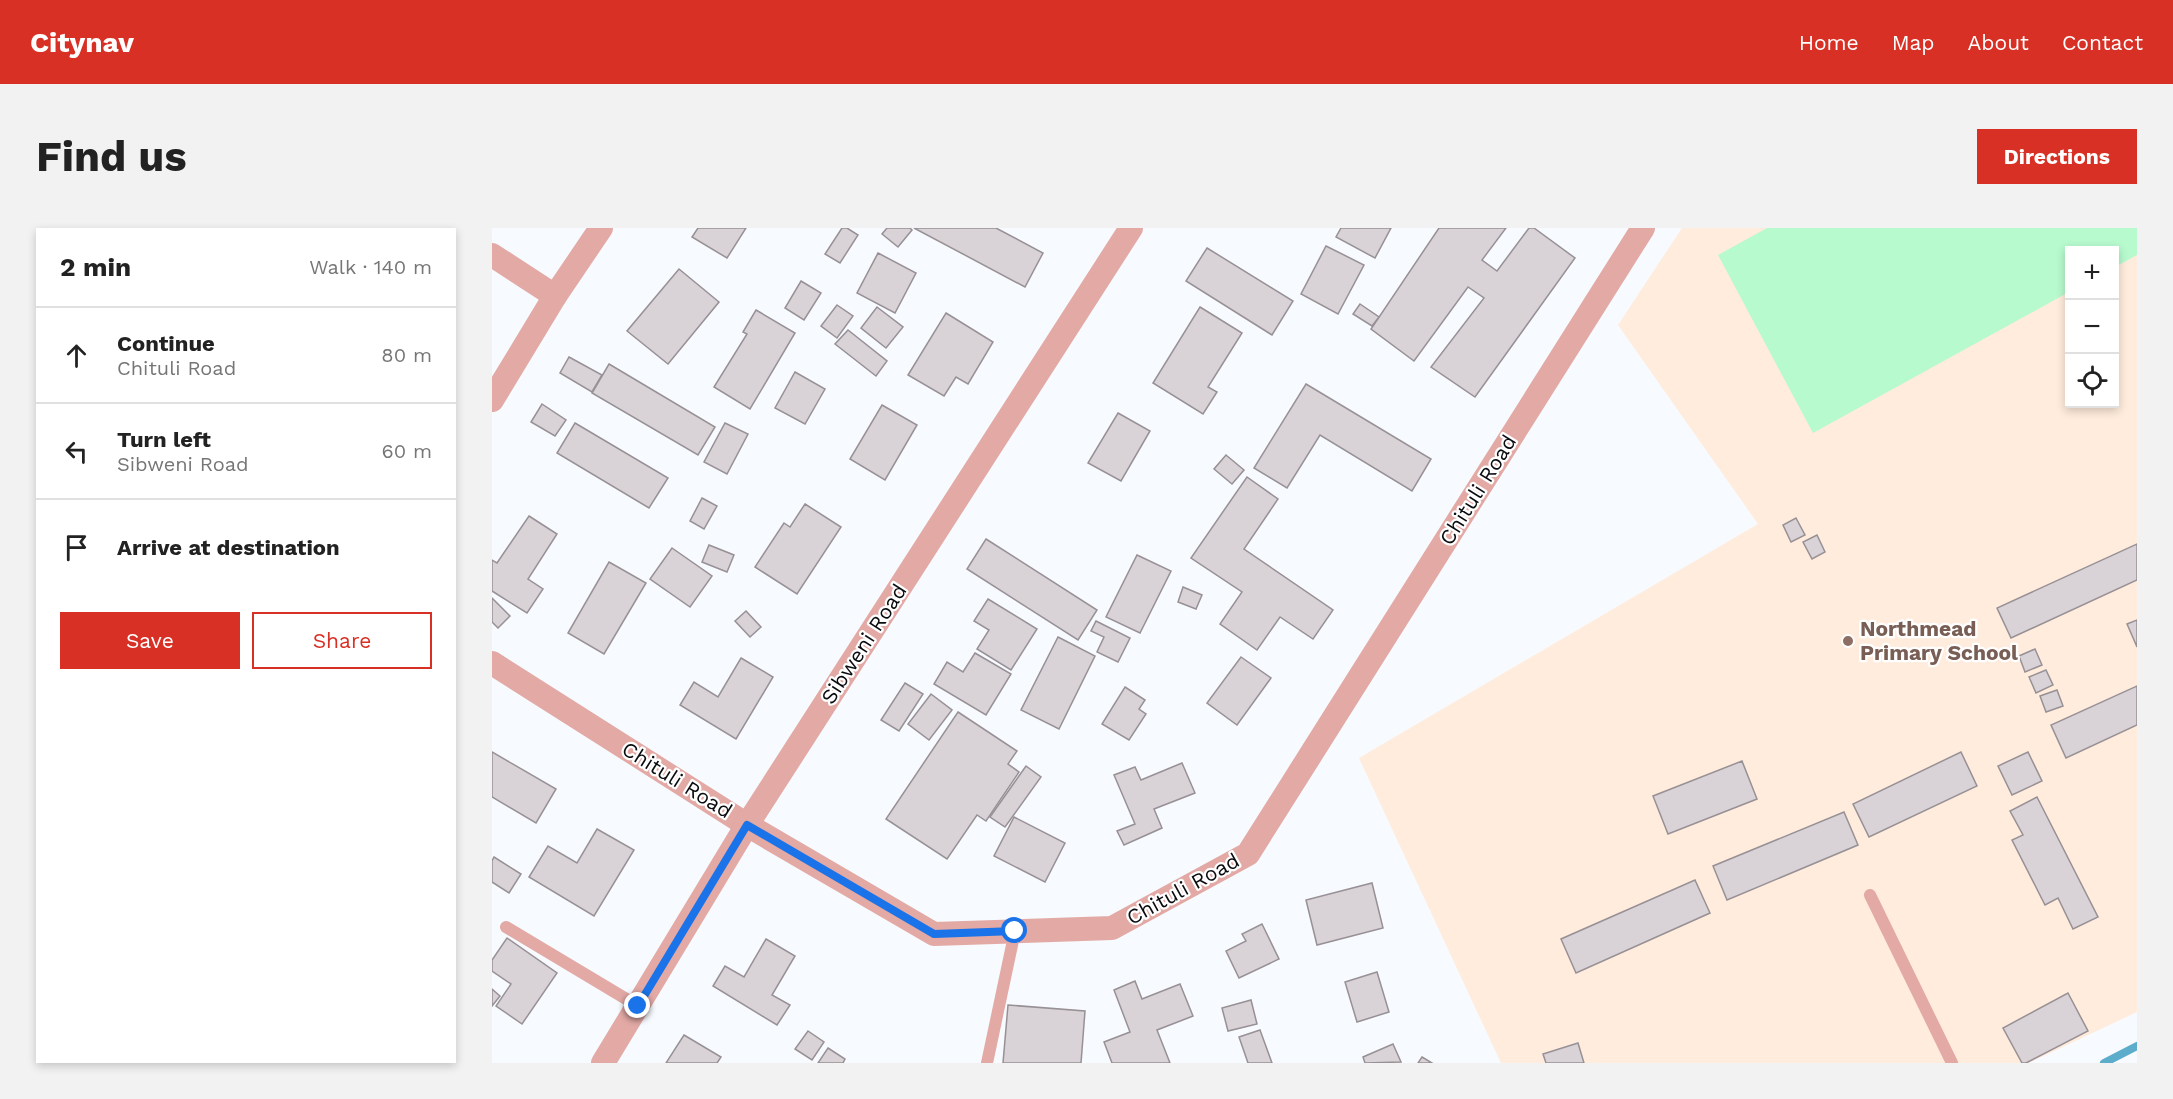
<!DOCTYPE html>
<html lang="en">
<head>
<meta charset="utf-8">
<style>
	:root { --surface:#fff; --page:#f2f2f2; --text:#222; --muted:#767676; --line:#e0e0e0; --accent:#d93025 }
	body { margin:0; font-family:"Work Sans",sans-serif; background:var(--page); color:var(--text) }
	.controls { position:absolute; right:18px; top:18px; display:grid; overflow:hidden; border-radius:0px; box-shadow:0 3px 9px #0003 }
	.controls button { width:54px; height:54px; display:grid; place-items:center; padding:0; border:0; border-bottom:2px solid var(--line); background:var(--surface); color:var(--text); font:30px sans-serif }
	.stop { position:absolute; width:18px; height:18px; margin:-14px; border:4px solid #1a73e8; border-radius:50%; background:#fff }
	.stop.end { background:#1a73e8; border-color:#fff; box-shadow:0 2px 6px #0008 }
	.list { margin:0; padding:0; list-style:none }
	h2 { display:flex; justify-content:space-between; align-items:center; height:78px; margin:0; padding:0 24px; font-size:26px }
	h2 small { font-size:20px; font-weight:400; color:var(--muted) }
	.list li { display:grid; grid-template-columns:39px 1fr auto; gap:18px; align-items:center; box-sizing:border-box; height:96px; padding:0 24px; border-top:2px solid var(--line) }
	.list b { display:block; font-size:22px; white-space:nowrap }
	.list p { margin:0; font-size:20px; white-space:nowrap; color:var(--muted) }
	.list em { font-size:20px; font-style:normal; color:var(--muted) }
	.actions { display:flex; gap:12px; padding:18px 24px }
	.actions a { flex:1; padding:14px 0; border:2px solid var(--accent); border-radius:0px; text-align:center; font-size:21px; color:var(--accent) }
	.actions .main { background:var(--accent); color:#fff }
	.icon { flex:none; width:33px; height:33px; fill:none; stroke:currentColor; stroke-width:2; stroke-linecap:round; stroke-linejoin:round }
	.map { position:relative; flex:none; width:1645px; height:835px; overflow:hidden; border-radius:0px }
	header { display:flex; align-items:center; gap:36px; box-sizing:border-box; height:84px; padding:0 30px; background:var(--accent); color:#fff }
	header strong { font-size:28px }
	nav { display:flex; gap:33px; margin-inline-start:auto; font-size:21px }
	.intro { display:flex; align-items:center; justify-content:space-between; box-sizing:border-box; height:144px; padding:0 36px }
	h1 { margin:0; font-size:42px }
	.button { padding:15px 27px; border-radius:0px; background:var(--accent); color:#fff; font-size:21px; font-weight:700 }
	main { display:flex; gap:36px; padding:0 36px }
	aside { flex:1; background:var(--surface); border-radius:0px; box-shadow:0 3px 9px #0003 }
	.map>svg:first-child { display:block }
	.education { fill:#ffecdc; fill-rule:evenodd }
	.green { fill:#b7face }
	.lines { fill:none; stroke-linecap:round; stroke-linejoin:round }
	.stream { stroke:#5caccb; stroke-width:8 }
	.building { fill:#d9d2d7; stroke:#979095; stroke-width:1.5 }
	.service { stroke:#e2a9a5; stroke-width:12 }
	.minor { stroke:#e2a9a5; stroke-width:24 }
	.route { stroke:#1a73e8; stroke-width:8 }
	.education-dot { fill:#8d6e63; stroke:#fff; stroke-width:2 }
	.labels { text-anchor:middle; stroke-width:4.5; stroke-linejoin:round; paint-order:stroke }
	.street-label { font-size:21px; fill:#0a0b0e; stroke:#fff }
	.education-label { font-size:21px; font-weight:bold; fill:#785e54; stroke:#fff; text-anchor:start }
</style>
</head>
<body>
<header>
<strong>Citynav</strong>
<nav><a>Home</a><a>Map</a><a>About</a><a>Contact</a></nav>
</header>
<div class="intro"><h1>Find us</h1><a class="button">Directions</a></div>
<main>
<aside>
<h2>2 min<small>Walk · 140 m</small></h2>
<ul class="list">
<li><svg class="icon" aria-label="ahead" viewBox="0 0 24 24"><path d="M12 20V5M6 11l6-6 6 6"/></svg><div><b>Continue</b><p>Chituli Road</p></div><em>80 m</em></li>
<li><svg class="icon" aria-label="left" viewBox="0 0 24 24"><path d="M17 20v-9H6M10 6l-5 5 5 5"/></svg><div><b>Turn left</b><p>Sibweni Road</p></div><em>60 m</em></li>
<li><svg class="icon" aria-label="arrive" viewBox="0 0 24 24"><path d="M6 21V4h12l-3 4 3 4H6"/></svg><div><b>Arrive at destination</b></div></li>
</ul>
<div class="actions"><a class="main">Save</a><a>Share</a></div>
</aside>
<div class="map">
<svg width="1645" height="835" viewBox="0 0 1645 835">
	<rect width="100%" height="100%" fill="#f7fafe"/>
	<path class="education" d="M1190,0H1645V784L1537,835H1009L867,530L1266,296L1126,97ZM1578,22H1622V176H1578Z"/>
	<path class="green" d="M1275,0H1645V27L1623,39L1622,22H1578L1577,64L1321,205L1226,27Z"/>
	<g class="lines">
		<path class="stream" d="M1612,835L1645,818"/>
	</g>
	<g class="building">
		<path d="M206,0H254L235,30L200,9Z"/>
		<path d="M350,0H355L366,7L348,35L333,26Z"/>
		<path d="M395,0H418L420,2L406,19L390,6Z"/>
		<path d="M422,0H504L551,25L533,59Z"/>
		<path d="M849,0H899L883,30L844,9Z"/>
		<path d="M947,0H1014L990,32L1005,43L1037,0H1042L1083,30L983,169L939,139L992,70L976,59L922,133L879,101Z"/>
		<path d="M834,18L872,37L846,86L809,66Z"/>
		<path d="M715,20L801,73L780,107L694,53Z"/>
		<path d="M386,25L424,45L403,85L365,65Z"/>
		<path d="M187,41L227,74L176,136L135,103Z"/>
		<path d="M309,53L329,65L312,92L293,80Z"/>
		<path d="M868,76L887,89L880,98L861,86Z"/>
		<path d="M345,77L361,88L345,110L329,98Z"/>
		<path d="M385,79L411,99L394,120L369,100Z"/>
		<path d="M708,79L750,105L716,159L725,164L711,186L661,155Z"/>
		<path d="M264,82L303,105L258,181L222,159L255,106L251,104Z"/>
		<path d="M454,85L501,114L476,156L464,149L452,168L416,147Z"/>
		<path d="M356,102L395,133L384,148L343,116Z"/>
		<path d="M77,129L110,147L100,164L68,145Z"/>
		<path d="M117,136L223,199L206,227L100,165Z"/>
		<path d="M303,144L333,161L313,196L283,180Z"/>
		<path d="M814,156L939,231L920,263L828,207L795,260L762,240Z"/>
		<path d="M50,176L74,192L63,208L39,194Z"/>
		<path d="M390,177L425,197L393,252L358,231Z"/>
		<path d="M626,185L658,203L629,253L596,235Z"/>
		<path d="M83,195L176,250L157,280L65,225Z"/>
		<path d="M233,195L256,206L235,246L212,234Z"/>
		<path d="M734,227L752,242L740,256L722,241Z"/>
		<path d="M755,249L786,271L752,321L841,382L821,411L788,389L765,422L728,396L750,364L699,330Z"/>
		<path d="M210,270L225,278L212,301L198,293Z"/>
		<path d="M313,276L349,299L305,366L263,339L292,295L298,299Z"/>
		<path d="M37,288L65,306L36,351L51,361L35,385L0,363V332L5,335Z"/>
		<path d="M1304,290L1313,307L1299,314L1291,297Z"/>
		<path d="M1325,307L1333,324L1320,331L1311,314Z"/>
		<path d="M494,311L605,382L586,412L475,341Z"/>
		<path d="M1645,316V352L1519,410L1505,380Z"/>
		<path d="M217,317L242,327L235,344L210,334Z"/>
		<path d="M180,320L220,348L198,379L158,351Z"/>
		<path d="M645,327L679,343L648,405L614,389Z"/>
		<path d="M117,334L154,355L112,426L76,405Z"/>
		<path d="M691,359L710,367L704,381L686,374Z"/>
		<path d="M0,370L18,388L6,400L0,394Z"/>
		<path d="M496,371L545,401L519,442L485,421L497,402L482,393Z"/>
		<path d="M254,383L269,399L258,409L243,393Z"/>
		<path d="M1645,392V419L1635,396Z"/>
		<path d="M604,393L638,410L626,434L605,424L612,409L599,403Z"/>
		<path d="M566,409L603,428L567,501L529,482Z"/>
		<path d="M1543,421L1550,437L1533,444L1527,428Z"/>
		<path d="M483,425L519,446L494,487L442,456L455,434L471,444Z"/>
		<path d="M749,429L779,450L745,497L715,475Z"/>
		<path d="M249,430L281,449L244,511L188,477L202,454L226,469Z"/>
		<path d="M1554,442L1561,457L1544,465L1537,449Z"/>
		<path d="M413,455L431,466L407,503L389,492Z"/>
		<path d="M1645,458V497L1574,530L1559,497Z"/>
		<path d="M633,459L653,472L647,481L654,486L637,512L610,496Z"/>
		<path d="M1565,462L1571,478L1554,484L1548,468Z"/>
		<path d="M439,466L460,482L437,512L416,496Z"/>
		<path d="M466,484L525,523L516,536L527,544L494,593L485,587L455,631L394,591Z"/>
		<path d="M0,524L64,561L44,595L0,569Z"/>
		<path d="M1469,524L1485,558L1377,609L1361,576Z"/>
		<path d="M1536,524L1550,553L1520,567L1506,538Z"/>
		<path d="M1250,533L1265,571L1176,606L1161,568Z"/>
		<path d="M690,535L703,565L662,581L670,600L632,617L625,603L643,596L622,547L643,539L649,552Z"/>
		<path d="M534,538L549,549L513,599L498,589Z"/>
		<path d="M1545,569L1606,689L1581,701L1566,670L1553,677L1520,612L1531,607L1518,583Z"/>
		<path d="M1352,584L1366,617L1235,672L1221,638Z"/>
		<path d="M522,589L573,615L553,654L502,628Z"/>
		<path d="M105,601L142,622L102,688L37,649L56,618L85,635Z"/>
		<path d="M2,629L29,646L17,665L0,654V633Z"/>
		<path d="M1203,652L1218,685L1084,745L1069,711Z"/>
		<path d="M880,655L891,700L825,717L814,672Z"/>
		<path d="M770,696L787,731L747,750L734,723L754,713L750,706Z"/>
		<path d="M15,710L65,745L30,796L4,778L19,756L0,743V732Z"/>
		<path d="M274,711L303,728L280,767L298,777L285,797L221,758L233,738L252,749Z"/>
		<path d="M885,744L897,784L865,794L853,754Z"/>
		<path d="M643,753L650,771L688,756L701,788L665,802L678,835H620L612,814L638,804L622,762Z"/>
		<path d="M0,761L8,768L0,778Z"/>
		<path d="M1576,765L1596,803L1534,835H1530L1511,800Z"/>
		<path d="M759,772L765,796L736,803L730,780Z"/>
		<path d="M516,777L593,783L589,835H511Z"/>
		<path d="M768,802L780,835H756L747,809Z"/>
		<path d="M316,803L332,814L320,832L303,821Z"/>
		<path d="M192,807L229,829L225,835H174Z"/>
		<path d="M1086,815L1092,835H1054L1051,826Z"/>
		<path d="M901,816L909,834L873,835L871,829Z"/>
		<path d="M336,820L353,831L351,835H326Z"/>
		<path d="M930,829L940,835H926Z"/>
	</g>
	<g class="lines">
		<g class="service">
			<path d="M1378,667L1460,835"/>
			<path d="M14,699L146,778"/>
			<path d="M495,835L523,703"/>
		</g>
		<g class="minor">
			<path d="M0,27L63,68"/>
			<path d="M0,172L63,68L109,0"/>
			<path d="M0,435L255,597L442,706L620,700L756,626L1151,0"/>
			<path d="M111,835L255,597L639,0"/>
		</g>
	</g>
	<g class="lines">
		<path class="route" d="M146,778L255,597L442,706L523,703"/>
	</g>
	<circle class="education-dot" cx="1356" cy="413" r="6"/>
	<g class="labels">
		<g class="street-label">
			<text transform="translate(986 262) rotate(-58)" y="7">Chituli Road</text>
			<text transform="translate(372 416) rotate(-57)" y="7">Sibweni Road</text>
			<text transform="translate(185 552) rotate(32)" y="7">Chituli Road</text>
			<text transform="translate(691 661) rotate(-29)" y="7">Chituli Road</text>
		</g>
		<g class="education-label">
			<text x="1368" y="408">Northmead<tspan x="1368" dy="24">Primary School</tspan></text>
		</g>
	</g>
</svg>
<div class="controls">
<button>+</button>
<button>−</button>
<button><svg class="icon" aria-label="locate" viewBox="0 0 24 24"><circle cx="12" cy="12" r="6"/><path d="M12 2v4M12 18v4M2 12h4M18 12h4"/></svg></button>
</div>
<div class="stop" style="left:523px;top:703px"></div>
<div class="stop end" style="left:146px;top:778px"></div>
</div>
</main>
</body>
</html>
